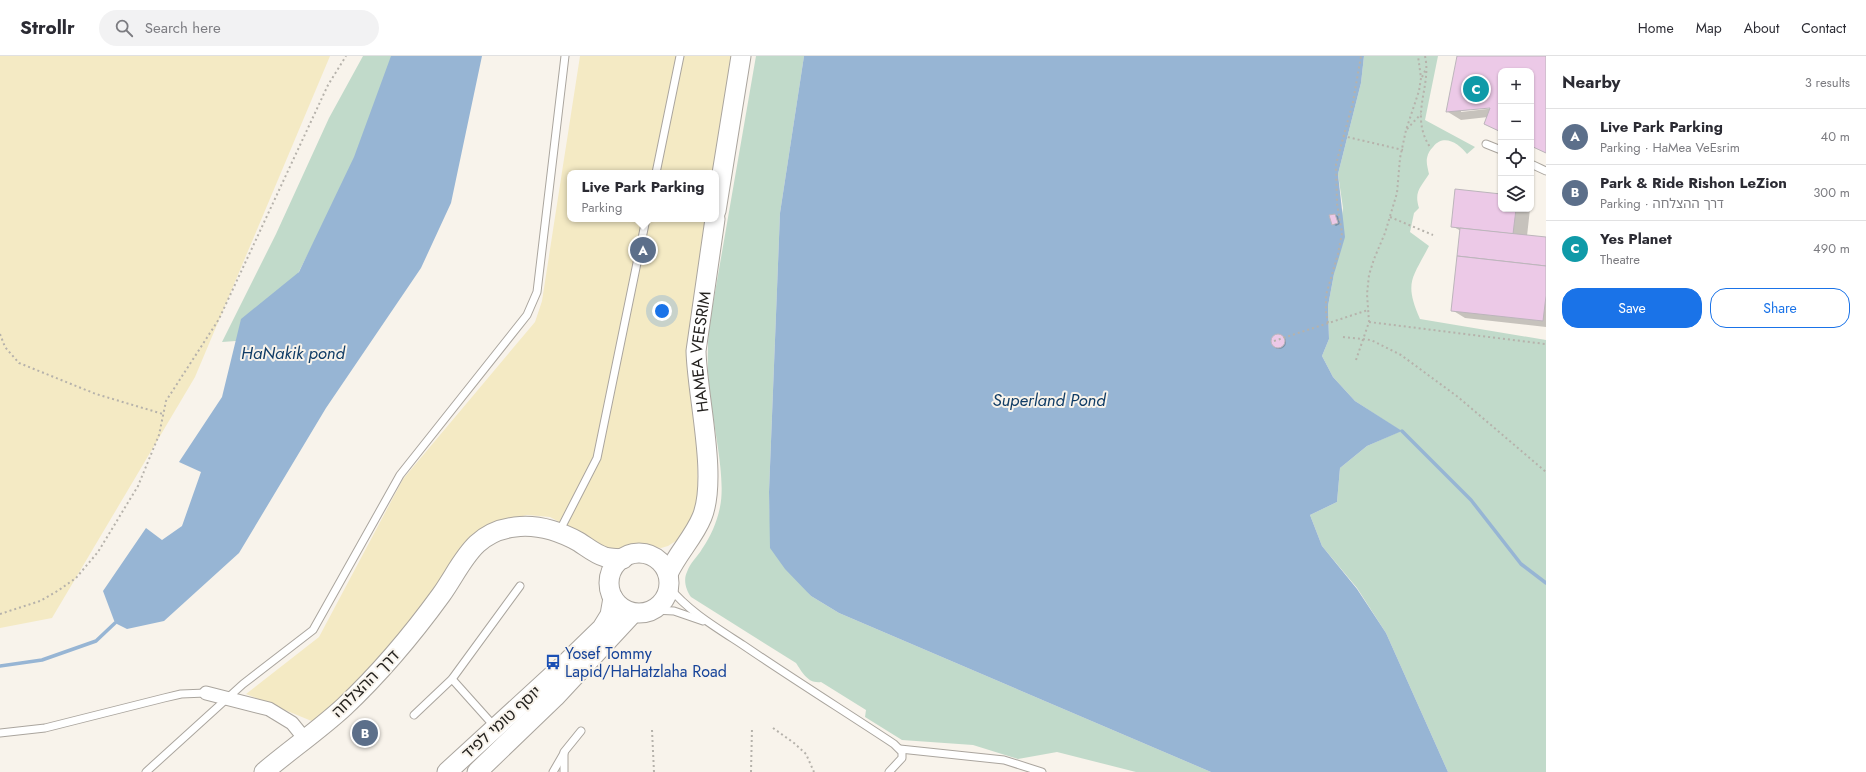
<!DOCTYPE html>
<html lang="en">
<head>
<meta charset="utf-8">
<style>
	:root { --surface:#fff; --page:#f2f2f3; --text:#2b2b33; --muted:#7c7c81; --line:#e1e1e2; --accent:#1a73e8 }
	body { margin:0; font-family:Jost,"Noto Sans Hebrew",sans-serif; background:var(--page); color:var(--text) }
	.controls { position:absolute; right:12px; top:12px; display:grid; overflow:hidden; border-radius:8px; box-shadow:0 1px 3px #0004 }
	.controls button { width:36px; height:36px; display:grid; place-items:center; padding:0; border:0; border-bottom:1px solid var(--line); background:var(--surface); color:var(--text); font:20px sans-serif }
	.you { position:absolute; left:662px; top:255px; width:14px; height:14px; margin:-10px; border:3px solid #fff; border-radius:50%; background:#1a73e8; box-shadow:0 0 0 6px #1a73e833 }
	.badge { display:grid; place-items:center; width:26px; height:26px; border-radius:50%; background:var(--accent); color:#fff; font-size:13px; font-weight:700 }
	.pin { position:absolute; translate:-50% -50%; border:2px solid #fff; box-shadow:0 1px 4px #0006 }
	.popup { position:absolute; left:567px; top:114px; width:152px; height:52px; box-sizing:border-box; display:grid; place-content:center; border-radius:8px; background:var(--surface); filter:drop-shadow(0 1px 3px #0005); font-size:13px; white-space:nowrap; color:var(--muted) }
	.popup b { font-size:15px; color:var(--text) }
	.popup::after { content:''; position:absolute; left:50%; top:100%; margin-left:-8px; border:8px solid transparent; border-top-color:var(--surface) }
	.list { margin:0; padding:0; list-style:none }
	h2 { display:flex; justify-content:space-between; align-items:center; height:52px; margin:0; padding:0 16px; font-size:17px }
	h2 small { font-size:13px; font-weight:400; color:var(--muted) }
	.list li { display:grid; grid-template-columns:26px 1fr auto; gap:12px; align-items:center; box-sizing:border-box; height:56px; padding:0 16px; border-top:1px solid var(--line) }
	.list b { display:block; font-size:15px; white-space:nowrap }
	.list p { margin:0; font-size:13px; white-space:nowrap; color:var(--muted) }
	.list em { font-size:13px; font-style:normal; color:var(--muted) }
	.actions { display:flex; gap:8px; padding:12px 16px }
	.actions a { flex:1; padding:9px 0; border:1px solid var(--accent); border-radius:16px; text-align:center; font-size:14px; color:var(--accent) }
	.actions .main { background:var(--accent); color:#fff }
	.icon { flex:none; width:22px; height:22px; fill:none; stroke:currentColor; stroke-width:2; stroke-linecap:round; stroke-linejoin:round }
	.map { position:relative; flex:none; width:1546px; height:716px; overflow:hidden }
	header { display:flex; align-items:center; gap:24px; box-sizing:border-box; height:56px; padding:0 20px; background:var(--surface); border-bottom:1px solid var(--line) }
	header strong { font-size:19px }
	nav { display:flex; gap:22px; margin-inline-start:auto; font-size:14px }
	.search { width:280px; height:36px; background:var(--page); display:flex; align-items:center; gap:10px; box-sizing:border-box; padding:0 14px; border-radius:22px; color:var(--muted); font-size:15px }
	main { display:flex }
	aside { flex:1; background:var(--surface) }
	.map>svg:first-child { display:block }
	.green { fill:#c1daca }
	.sand { fill:#f4eac4 }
	.water { fill:#97b5d4 }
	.shadow { fill:#0003; fill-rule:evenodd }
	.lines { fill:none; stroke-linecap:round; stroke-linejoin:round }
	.stream { stroke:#97b5d4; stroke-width:3.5 }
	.building { fill:#ecc9e7; stroke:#bcb5bb }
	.lane-casing { stroke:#aaa59e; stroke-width:9 }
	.street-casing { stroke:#aaa59e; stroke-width:15 }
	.secondary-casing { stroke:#aaa59e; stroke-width:21 }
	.path { stroke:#b6b2ab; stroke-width:2; stroke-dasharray:2 3; stroke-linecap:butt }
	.lane { stroke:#fff; stroke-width:7 }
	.street { stroke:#fff; stroke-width:13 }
	.secondary { stroke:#fff; stroke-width:19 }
	.labels { text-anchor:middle; stroke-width:4; stroke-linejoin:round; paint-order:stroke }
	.street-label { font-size:16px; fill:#24221f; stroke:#f8f3eb }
	.transit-label { font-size:16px; fill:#164399; stroke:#f8f3eb; text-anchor:start }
	.water-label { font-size:17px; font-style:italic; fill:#113d66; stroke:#f8f3eb }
</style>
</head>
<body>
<header>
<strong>Strollr</strong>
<div class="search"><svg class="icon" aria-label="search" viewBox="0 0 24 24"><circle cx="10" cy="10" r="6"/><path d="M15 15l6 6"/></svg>Search here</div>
<nav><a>Home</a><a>Map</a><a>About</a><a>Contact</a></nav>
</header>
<main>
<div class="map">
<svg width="1546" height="716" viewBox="0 0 1546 716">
	<rect width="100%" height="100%" fill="#f8f3eb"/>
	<g class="green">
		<path d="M363,0H406L391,38L264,283L222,286L276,178L329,62Z"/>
		<path d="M756,0H804L780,157L769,436L771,492L811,540L839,557L1211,716H1136L1057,696L1018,703L973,689L902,684L865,661L866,654L821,626C808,628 802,616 796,607L691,541C686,534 683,524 687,516C690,507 698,500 702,493C711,480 717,466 720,451C726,423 714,374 711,344C707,320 707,296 709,271Z"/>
		<path d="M1364,0H1438L1425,64L1475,91L1467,98C1459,88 1444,77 1433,91C1430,94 1428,97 1427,102C1426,107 1428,113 1429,118C1420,132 1414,136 1419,152L1414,157L1410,176L1429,190C1412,223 1404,226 1420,263L1546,284V716H1448L1386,577L1357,532L1322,490L1310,459L1337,446L1340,412L1367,390L1401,375L1355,345L1333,321L1322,300L1329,283L1328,250L1334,218L1343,152L1338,118L1361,27Z"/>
	</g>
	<g class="sand">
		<path d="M0,0H330L195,321L52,562L0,572Z"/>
		<path d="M580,0H735L716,117H570V163H709L689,287V327L697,389L698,451L682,481L668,490L661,492L646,490L623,496L607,493L578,476L550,461L527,459L498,466L356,627L323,660L314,666L246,638L319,581L403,423L535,266L542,245Z"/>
	</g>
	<g class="water">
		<path d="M391,0H482L451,147L421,212L326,352L239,497L164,565L127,573L115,567L103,535L146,472L162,484L182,470L201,416L179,406L222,341L241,263L299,216L354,101Z"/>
		<path d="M804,0H1364L1361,27L1338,118L1345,181L1334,218L1328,250L1329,283L1322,300L1333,321L1355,345L1402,375L1367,390L1340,412L1337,446L1310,459L1322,490L1357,533L1386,577L1448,716H1211L839,557L811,540L785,513L770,492L769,436L780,157Z"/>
	</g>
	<g class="shadow">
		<path d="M1458,0H1546V97L1531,90V15H1501V76L1485,67L1488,61L1461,64L1448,56ZM1495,50L1496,52L1461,56V54Z"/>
		<path d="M1501,139V153H1530L1527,180L1546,182V271L1465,262L1452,254L1461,175L1452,170Z"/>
		<path d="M1335,159L1338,160L1340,168L1336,170L1333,168Z"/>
		<circle cx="1279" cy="286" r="7"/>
	</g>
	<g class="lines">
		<g class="stream">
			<path d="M1402,375L1471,444L1521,508L1546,527"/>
			<path d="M0,610L42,604L96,585L115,567"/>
		</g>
	</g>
	<g class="building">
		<path d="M1457,0H1546V97L1531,90V15H1501V76L1484,68L1490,52L1446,56Z"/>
		<path d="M1455,133L1501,138V153H1516L1513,178L1451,171Z"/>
		<path d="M1335,158L1338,167L1332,169L1329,159Z"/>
		<path d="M1460,172L1546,181V210L1457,200Z"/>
		<path d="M1457,200L1546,210V240L1543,265L1451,255Z"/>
		<circle cx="1278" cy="285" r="7"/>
	</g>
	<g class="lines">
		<defs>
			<g id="lane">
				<path d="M1486,88L1501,94"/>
				<path d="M1531,108L1546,115"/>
				<path d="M656,117L680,0"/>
				<path d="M559,476L597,402L646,163"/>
				<path d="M669,531C688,555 717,572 743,589C793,623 844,655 894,688L902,696V702L889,716"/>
				<path d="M653,554L674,555L703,565"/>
				<path d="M452,623L495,671"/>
				<path d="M414,659L452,623L520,530"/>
				<path d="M0,677L45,672L164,642L181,638L206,637"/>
				<path d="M900,693L1004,704L1042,716"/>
				<path d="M146,716L243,628L313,574L400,419L527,259L537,236L565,0"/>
				<path d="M553,716L564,697"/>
				<path d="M564,716V696L581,675"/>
			</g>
			<path id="street" d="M206,637L269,653L292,667L305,683"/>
			<g id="secondary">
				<path d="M716,155L741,0"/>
				<circle cx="639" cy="527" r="30"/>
				<path id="s1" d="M668,518C677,498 694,481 702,461C718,422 697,339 696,295L715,163"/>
				<path d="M264,716C290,694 319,674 344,651C380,617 412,579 441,539C463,508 472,476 515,471C538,468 559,475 579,486C587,491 595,498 605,501C611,503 617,502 623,503"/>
				<path d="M447,716L566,607L602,572L610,559L613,542"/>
				<path d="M477,716L555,641L633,557"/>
			</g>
		</defs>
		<use href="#lane" class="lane-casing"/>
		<use href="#street" class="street-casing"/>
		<use href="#secondary" class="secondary-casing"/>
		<g class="path">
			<path d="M1425,0C1432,31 1409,59 1430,91"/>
			<path d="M1422,21L1426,13"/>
			<path d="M1407,73L1421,58"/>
			<path d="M1343,80L1403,94"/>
			<path d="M1390,161L1433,179"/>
			<path d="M1369,266L1545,288L1546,289"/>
			<path d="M1328,267L1326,256V239L1338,198L1342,177L1337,148L1336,108L1353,46L1361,0"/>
			<path d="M0,278L5,291L19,307L96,338L163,358"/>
			<path d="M1343,281L1371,284L1401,299L1458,341L1546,416"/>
			<path d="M1274,285L1368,254"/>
			<path d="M1356,304L1369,266L1367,238L1369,219L1374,203L1385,177L1397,137L1400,102L1406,74L1419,35L1421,22L1418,0"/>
			<path d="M0,558L40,545L59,534L76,522L98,496L138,430L159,379L166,345L219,263L328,29L346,0"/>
			<path d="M773,672L794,687L806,698L814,716"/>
			<path d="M652,674L654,716"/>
			<path d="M751,716L752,672"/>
		</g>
		<use href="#lane" class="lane"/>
		<use href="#street" class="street"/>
		<use href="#secondary" class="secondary"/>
	</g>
	<defs>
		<symbol id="bus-bare" viewBox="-9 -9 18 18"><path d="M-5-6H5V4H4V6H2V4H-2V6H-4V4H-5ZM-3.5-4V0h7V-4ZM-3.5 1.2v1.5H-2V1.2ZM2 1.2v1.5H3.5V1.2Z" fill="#1a4fb4" stroke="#f8f3eb" stroke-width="2.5" paint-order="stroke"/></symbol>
	</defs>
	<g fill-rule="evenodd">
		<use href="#bus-bare" x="542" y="595" width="22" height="22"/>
	</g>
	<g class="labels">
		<g class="street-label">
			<text dy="6" stroke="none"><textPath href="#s1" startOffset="233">HAMEA VEESRIM</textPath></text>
			<text transform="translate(365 627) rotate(-45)" y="6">דרך ההצלחה</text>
			<text transform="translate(501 666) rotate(-42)" y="6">יוסף טומי לפיד</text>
		</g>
		<g class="transit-label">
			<text x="565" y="603">Yosef Tommy<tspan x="565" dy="18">Lapid/HaHatzlaha Road</tspan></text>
		</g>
		<g class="water-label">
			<text x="293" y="303">HaNakik pond</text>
			<text x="1049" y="350">Superland Pond</text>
		</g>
	</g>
</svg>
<div class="controls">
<button>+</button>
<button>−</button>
<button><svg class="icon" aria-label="locate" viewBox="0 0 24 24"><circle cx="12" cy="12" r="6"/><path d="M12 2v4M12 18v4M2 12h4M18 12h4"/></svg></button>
<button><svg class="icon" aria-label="layers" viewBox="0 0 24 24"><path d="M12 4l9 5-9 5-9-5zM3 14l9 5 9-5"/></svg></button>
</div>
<div class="you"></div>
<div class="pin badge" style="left:643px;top:194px;background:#5c6f8a">A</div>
<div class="popup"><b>Live Park Parking</b>Parking</div>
<div class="pin badge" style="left:365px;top:677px;background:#5c6f8a">B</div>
<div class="pin badge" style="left:1476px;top:33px;background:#0f9aa8">C</div>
</div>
<aside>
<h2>Nearby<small>3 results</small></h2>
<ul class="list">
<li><span class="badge" style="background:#5c6f8a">A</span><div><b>Live Park Parking</b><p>Parking · HaMea VeEsrim</p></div><em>40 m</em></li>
<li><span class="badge" style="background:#5c6f8a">B</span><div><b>Park &amp; Ride Rishon LeZion</b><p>Parking · דרך ההצלחה</p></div><em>300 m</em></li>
<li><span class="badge" style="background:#0f9aa8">C</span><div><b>Yes Planet</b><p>Theatre</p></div><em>490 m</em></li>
</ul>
<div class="actions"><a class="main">Save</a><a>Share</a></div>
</aside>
</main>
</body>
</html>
